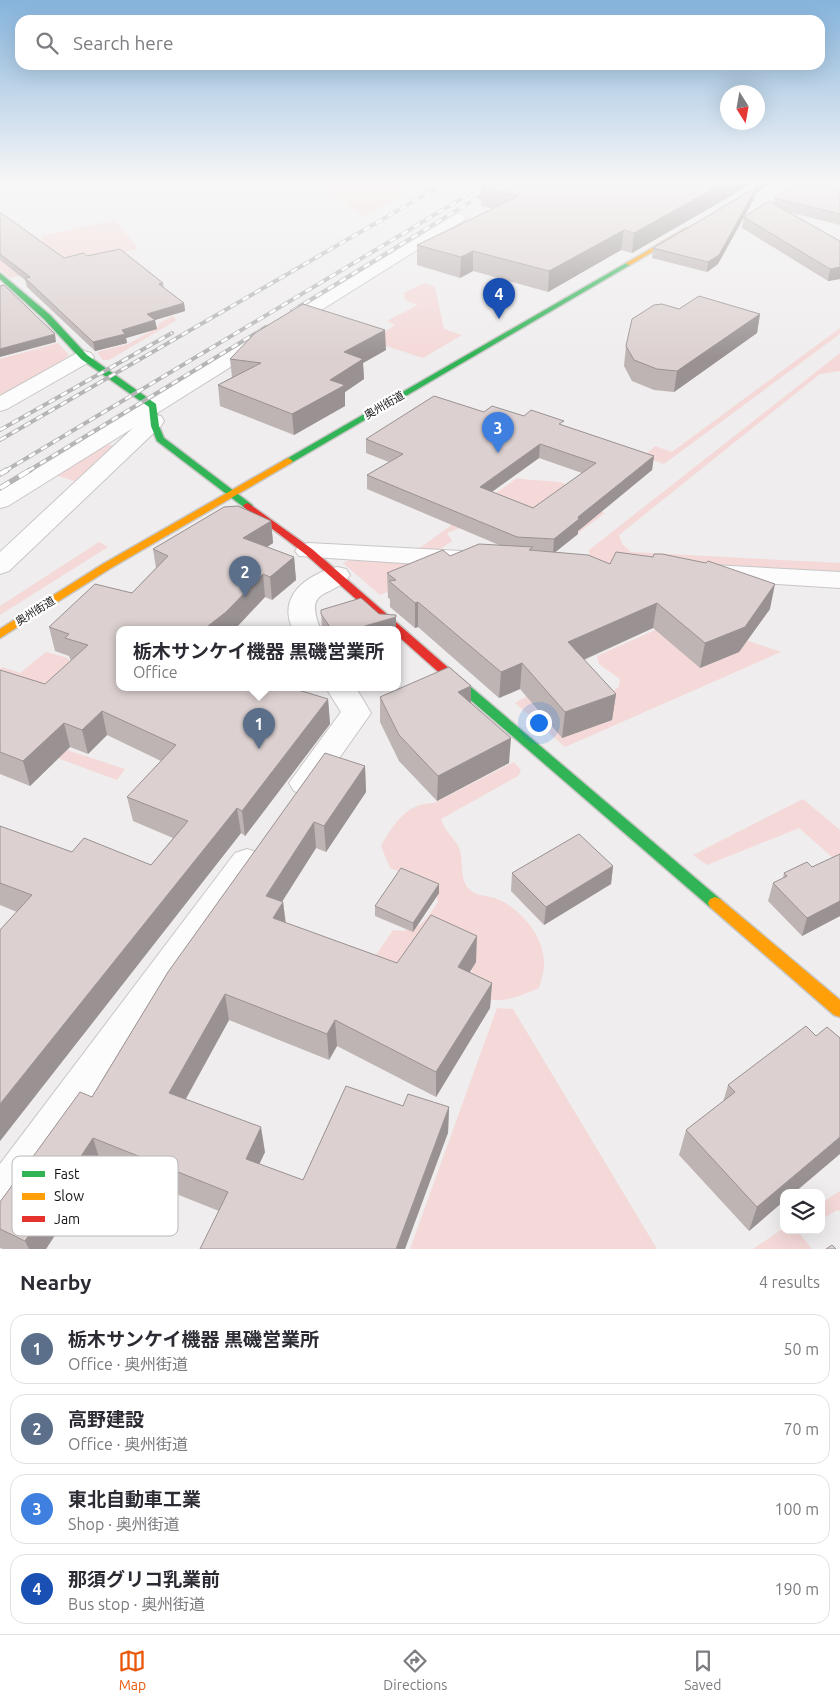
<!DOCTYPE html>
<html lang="en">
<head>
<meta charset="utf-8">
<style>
	:root { --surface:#fff; --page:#f7f7f7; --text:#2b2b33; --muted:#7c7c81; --line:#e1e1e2; --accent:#ea580c }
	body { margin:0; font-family:Ubuntu,"Noto Sans JP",sans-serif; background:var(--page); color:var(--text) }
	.controls { position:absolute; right:15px; bottom:15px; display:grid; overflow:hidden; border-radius:10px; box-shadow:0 5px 20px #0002 }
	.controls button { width:45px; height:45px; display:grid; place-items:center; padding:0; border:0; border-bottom:1px solid var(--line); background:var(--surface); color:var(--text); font:25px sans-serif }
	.compass { position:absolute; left:720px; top:85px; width:45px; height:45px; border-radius:50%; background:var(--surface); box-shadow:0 5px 20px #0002; rotate:169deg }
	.you { position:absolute; left:538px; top:722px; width:18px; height:18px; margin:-12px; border:4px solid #fff; border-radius:50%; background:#1a73e8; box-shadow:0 0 0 8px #1a73e833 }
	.badge { display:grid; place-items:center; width:32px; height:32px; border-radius:50%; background:var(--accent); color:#fff; font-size:16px; font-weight:700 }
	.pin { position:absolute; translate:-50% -41px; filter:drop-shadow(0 1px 2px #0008) }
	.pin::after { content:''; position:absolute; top:26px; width:18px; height:15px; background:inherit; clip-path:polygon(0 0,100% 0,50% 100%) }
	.popup { position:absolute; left:116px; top:626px; width:285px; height:65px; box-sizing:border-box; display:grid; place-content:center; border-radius:10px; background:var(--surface); filter:drop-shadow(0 1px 4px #0005); font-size:16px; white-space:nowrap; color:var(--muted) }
	.popup b { font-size:19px; color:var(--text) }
	.popup::after { content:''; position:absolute; left:50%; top:100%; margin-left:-10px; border:10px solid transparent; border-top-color:var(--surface) }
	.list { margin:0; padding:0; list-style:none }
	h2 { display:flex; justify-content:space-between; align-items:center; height:65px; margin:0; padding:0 20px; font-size:21px }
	h2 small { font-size:16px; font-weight:400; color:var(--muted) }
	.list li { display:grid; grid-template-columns:32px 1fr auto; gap:15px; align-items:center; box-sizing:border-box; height:70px; margin:0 10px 10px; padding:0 10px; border:1px solid var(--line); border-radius:15px }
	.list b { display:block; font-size:19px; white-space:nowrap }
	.list p { margin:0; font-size:16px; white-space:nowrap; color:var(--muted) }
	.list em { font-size:16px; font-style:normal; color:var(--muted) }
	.icon { flex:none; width:28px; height:28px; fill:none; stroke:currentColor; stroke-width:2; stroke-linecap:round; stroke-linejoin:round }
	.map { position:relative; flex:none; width:840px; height:1249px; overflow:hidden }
	.search { position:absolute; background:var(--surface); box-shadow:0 5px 20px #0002; left:15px; right:15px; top:15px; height:55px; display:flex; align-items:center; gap:12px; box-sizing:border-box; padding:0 18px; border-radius:15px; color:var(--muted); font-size:19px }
	.sheet { height:385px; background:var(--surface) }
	nav { display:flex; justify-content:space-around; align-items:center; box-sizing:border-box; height:70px; border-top:1px solid var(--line); background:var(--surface); font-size:14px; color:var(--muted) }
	nav a { display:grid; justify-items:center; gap:2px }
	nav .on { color:var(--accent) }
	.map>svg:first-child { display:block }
	.green { fill:#f4d9d8 }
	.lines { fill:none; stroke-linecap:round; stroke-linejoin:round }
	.street-casing { stroke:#c8c7c6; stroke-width:2 }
	.fast-casing { stroke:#c8c7c6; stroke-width:3 }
	.slow-casing { stroke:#c8c7c6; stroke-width:3 }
	.jam-casing { stroke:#c8c7c6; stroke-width:3 }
	.street { fill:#fdfcfc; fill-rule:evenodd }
	.fast { fill:#30b455; fill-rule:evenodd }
	.slow { fill:#ff9f0a; fill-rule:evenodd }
	.jam { fill:#e5322d; fill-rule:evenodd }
	.rail-far1-casing { stroke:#b5b5b5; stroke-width:4 }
	.rail-casing { stroke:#b5b5b5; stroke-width:5.5 }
	.rail-far1 { stroke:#fff; stroke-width:2.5; stroke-dasharray:7; stroke-linecap:butt }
	.rail { stroke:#fff; stroke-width:4; stroke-dasharray:11; stroke-linecap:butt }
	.wall { fill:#bdb4b3; fill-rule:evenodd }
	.shaded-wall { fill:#9a9292 }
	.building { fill:#dcd1d0; stroke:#9a9292; fill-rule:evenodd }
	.labels { text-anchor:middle; stroke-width:4.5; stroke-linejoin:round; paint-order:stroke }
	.far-street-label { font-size:11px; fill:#141313; stroke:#fff }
	.key { fill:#fff; stroke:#b8b8b8; stroke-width:1 }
	.key-label { font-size:14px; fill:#141313 }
</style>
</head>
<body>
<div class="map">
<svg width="840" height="1249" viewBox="0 0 840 1249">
	<rect width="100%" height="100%" fill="#efeded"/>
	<g class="green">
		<path d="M341,182H400L398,185L410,190L365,217L322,190Z"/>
		<path d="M116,220L138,249L10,278L0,269V256L44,245L41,236Z"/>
		<path d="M424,283L435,287L444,329L462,335L423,358L371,341L395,325L387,321L418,305L405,300L404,293Z"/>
		<path d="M172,316L177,320L109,360H103L97,352L128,344L158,327V324Z"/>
		<path d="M840,328V334L664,464L643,457L655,446L672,452Z"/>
		<path d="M58,343L69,355L59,364L0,395V359Z"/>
		<path d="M840,353V371L820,374L619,535L622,544L631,552L840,563V575L589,562V550Z"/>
		<path d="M109,445L117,446L74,481L53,474L91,450Z"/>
		<path d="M517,478C533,481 548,480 564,483L568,491L565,497L605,513L573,537L465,526L447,533L452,541L439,550H417Z"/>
		<path d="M99,542L108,547L0,615V606Z"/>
		<path d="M352,559L461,566L413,581L380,595L343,563Z"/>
		<path d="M682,618L781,652L565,747L515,703L541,688L607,694L619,687L620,679L599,664L597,656Z"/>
		<path d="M46,652L68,658L72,665L64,749L125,769L117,780L0,737V669L2,667L20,673Z"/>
		<path d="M514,762L521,770L518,776L441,819C444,831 454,837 459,848C464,860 459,879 469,889C477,897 488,895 497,899C522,909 545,938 544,965C544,972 541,981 539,988C514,998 499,1007 473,993L470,952L405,960L388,970L363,974L393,930C418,934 426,920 438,902L433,885L390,868L381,846C393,825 406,803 434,803Z"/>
		<path d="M803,799L840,830V864L799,828L707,865L693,855Z"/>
		<path d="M497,1008L513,1009L657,1249H410Z"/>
		<path d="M840,1191V1211L837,1210L821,1220V1203Z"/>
		<path d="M784,1228V1230H805L800,1234L812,1249H753Z"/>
	</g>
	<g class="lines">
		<defs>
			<g id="street">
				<path d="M458,213L463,215L466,218L463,221L154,415L161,416L164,421L161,426L9,571L0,574V552L133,428L8,506L0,508V491Z"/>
				<path d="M84,351L91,353L94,357L91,361L7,409L0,411V396L77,353Z"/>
				<path d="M308,543L462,551L471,554L475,559L471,564L462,567L299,556L295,551L299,546Z"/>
				<path d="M712,565L840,572V588L703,579L699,573L703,567Z"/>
				<path d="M337,567L346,569L350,575C333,600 302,585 321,630H293C277,596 306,575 337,567Z"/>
				<path d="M326,688H356L371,713L316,791L305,795L294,791L289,783L341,712Z"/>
				<path d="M247,849L259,853L264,862L259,871L16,1216L0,1222V1164L235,853Z"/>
			</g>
			<g id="fast">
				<path d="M765,182H773L725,210L720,209Z"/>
				<path d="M628,262L630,263V265L291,463L288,464L283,461Z"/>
				<path d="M0,273L50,315L87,355L156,404L159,426L164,438L251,504L253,506L251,508H245L157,441L151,426L149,407L81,359L44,319L0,279Z"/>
				<path d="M448,670L452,671L720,899L722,903L720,907L715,909L710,907L444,677L442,674L444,671Z"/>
			</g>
			<g id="slow">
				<path d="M686,228L689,230L688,231L630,265L625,264Z"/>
				<path d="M288,458L293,461L291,463L111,568L0,638V629L103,564Z"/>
				<path d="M715,897L720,899L840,1000V1017L834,1015L710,907L708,903L710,899Z"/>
			</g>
			<path id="jam" d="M248,503L312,549L452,671L454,674L452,677H444L398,636V630H391L304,553L245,508L243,506L245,504Z"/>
		</defs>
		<use href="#street" class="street-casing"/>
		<use href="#fast" class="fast-casing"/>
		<use href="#slow" class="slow-casing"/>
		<use href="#jam" class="jam-casing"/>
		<use href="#street" class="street"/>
		<use href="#fast" class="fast"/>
		<use href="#slow" class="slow"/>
		<use href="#jam" class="jam"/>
		<defs>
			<g id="rail-far1">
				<path d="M292,311L503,182"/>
				<path d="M0,430L172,333"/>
				<path d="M0,440L447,182"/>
				<path d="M5,471L466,196"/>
				<path d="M28,471L266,327"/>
			</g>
			<g id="rail">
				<path d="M0,474L7,470"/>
				<path d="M0,488L30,470"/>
			</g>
		</defs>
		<use href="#rail-far1" class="rail-far1-casing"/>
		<use href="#rail" class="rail-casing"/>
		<use href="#rail-far1" class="rail-far1"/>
		<use href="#rail" class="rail"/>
	</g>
	<g class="wall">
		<path d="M755,182L632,253L621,250L548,292L473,271L460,278L417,265V245L493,209L481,206V187Z"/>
		<path d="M840,182V225L788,212L840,241V279L828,281L742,228L744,217L718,264L707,272L652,258L653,248L756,188L755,197L744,217L773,203L774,198Z"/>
		<path d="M0,212L64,258L87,256L163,283L164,288L184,303L185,311L155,320L157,329L126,338L127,343L95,351L27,287L25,280L0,260Z"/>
		<path d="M679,309L760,314L757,333L674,392L654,390L632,381L624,366L626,346Z"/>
		<path d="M386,350L363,363L364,379L345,392V406L294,435L220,406L218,385L232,377L230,359Z"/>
		<path d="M484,412L524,416L563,426L654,456L652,470L578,531V534L555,552L610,564L770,609L739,652L700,668L653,628L584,660L616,694L612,720L562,738L520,689L499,698L418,627L415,628L390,607V599L388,598L387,573L450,556L499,545L367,489V475L389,462L366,453V439ZM539,458L582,473L533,508L492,492Z"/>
		<path d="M271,521L273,543L267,547L294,557L296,580L272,600L265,597L234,630H120V688L328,699L330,724L245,836L241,833L0,1141V930L17,912L0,905V826L72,852L151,865L173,838L133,821L127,797L161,761L107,735L88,754L70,747L30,786L0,774V670L45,684L71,661L69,656L55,651L49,627L132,593L156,568L153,549Z"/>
		<path d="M321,610L396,615V630H322Z"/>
		<path d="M471,686V703L509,763L437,801L399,761L380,722V697Z"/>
		<path d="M365,766L366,792L326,852L316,848L282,902H283L286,923L397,963L476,962L470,972L492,983L490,1008L436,1097L337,1046L329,1060L229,1020L186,1099L265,1152L259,1164L303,1180L403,1106L449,1107L448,1133L219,1211L101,1164L46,1249H3L0,1248V1202L92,1097L168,972Z"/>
		<path d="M840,854V916L802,936L768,901L773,883L783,878L784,873L812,867Z"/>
		<path d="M613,866L611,884L544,925L511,891L512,873Z"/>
		<path d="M439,884V893L413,932L375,916V906Z"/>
		<path d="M816,1036L784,1193V1201L749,1231L679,1155L686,1130L723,1102L728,1085Z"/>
	</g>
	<g class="shaded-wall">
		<path d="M725,182H755L632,253L634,233Z"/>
		<path d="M756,188L755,197L718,264L707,272L708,262Z"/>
		<path d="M624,230L621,250L548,292L549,271Z"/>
		<path d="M473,251V271L460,278L461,257Z"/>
		<path d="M840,267V279L828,281L830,269Z"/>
		<path d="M184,303L185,311L155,320L157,329L126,338L127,343L95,351L93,342L122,330L147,314Z"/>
		<path d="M760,314L757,333L674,392L677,371Z"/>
		<path d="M385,330L386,350L363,363L364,379L345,392V406L294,435L292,414L330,380L344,352Z"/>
		<path d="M55,334L56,342L0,357V349Z"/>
		<path d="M540,444L539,458L479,501L480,487Z"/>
		<path d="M654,456L652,470L578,531V534L553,554L554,539L578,517Z"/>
		<path d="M271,521L273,543L246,561L243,538Z"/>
		<path d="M294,557L296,580L272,600L270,577Z"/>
		<path d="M263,574L265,597L234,630H203Z"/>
		<path d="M775,584L770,609L739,652L700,668L705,643Z"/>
		<path d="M418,602V627L415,628V603Z"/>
		<path d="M657,603L653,628L565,668L568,642Z"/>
		<path d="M396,617V630H366L365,626Z"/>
		<path d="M522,663L520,689L499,698L501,672Z"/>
		<path d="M471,686V711L458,692Z"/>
		<path d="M616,694L612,720L562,738L565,712Z"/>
		<path d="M328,699L330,724L245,836L242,811Z"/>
		<path d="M102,711L107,735L88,754L82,730Z"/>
		<path d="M64,723L70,747L30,786L23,761Z"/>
		<path d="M511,738L509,763L437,801L438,776Z"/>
		<path d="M365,766L366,792L326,852L324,826Z"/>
		<path d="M237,808L241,833L0,1141V1104Z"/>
		<path d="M314,822L316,848L269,922L266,896Z"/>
		<path d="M613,866L611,884L544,925L546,907Z"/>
		<path d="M439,884V893L413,932V923Z"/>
		<path d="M840,901V916L802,936L807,918Z"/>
		<path d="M283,902L286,928L273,918Z"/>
		<path d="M477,936L476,962L457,992L458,967Z"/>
		<path d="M492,983L490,1008L436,1097V1072Z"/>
		<path d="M225,994L229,1020L175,1118L169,1093Z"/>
		<path d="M335,1020L337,1046L329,1060L327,1034Z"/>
		<path d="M449,1107L448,1133L405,1249H396Z"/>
		<path d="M261,1127L265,1152L250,1184L246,1159Z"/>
		<path d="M840,1137V1154L794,1193H784V1201L749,1231L757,1207Z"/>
		<path d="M93,1138L101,1164L46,1249H29L25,1241Z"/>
	</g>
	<g class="building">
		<path d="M489,182H725L634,233L624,230L549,271L473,251L461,257L417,245L519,196L481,187Z"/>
		<path d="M797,182H840V214L774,198Z"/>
		<path d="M756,188L719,255L708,262L653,248Z"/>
		<path d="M769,201L840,241V267L830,269L744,217Z"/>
		<path d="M0,212L64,258L84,253L87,256L120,249L163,283L159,284L184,303L147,314L155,320L122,330L125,334L93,342L25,278L30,277L0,254Z"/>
		<path d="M4,285L55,334L0,349V286Z"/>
		<path d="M699,296L760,314L677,371L657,369L634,360L626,346L632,319L654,305L662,304L679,309Z"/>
		<path d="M303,304L385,330L344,352L363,359L330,380L345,385L292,414L218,385L261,363L230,359L255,333Z"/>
		<path d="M434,396L484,412L492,406L524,416L531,410L564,421L559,424L654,456L578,517L579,519L554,539L517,537L367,475L403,454L366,439ZM540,444L596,463L533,508L480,487Z"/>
		<path d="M238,506L271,521L243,538L294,557L270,577L263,574L226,612L203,630H120V688H292L328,699L242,811L237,808L0,1104V930L32,895L0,883V826L72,852L84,838L151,865L188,821L127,797L176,745L102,711L82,730L64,723L23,761L0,752V670L45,684L88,645L65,638L69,634L49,627L95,584L132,593L168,556L153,549L224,507Z"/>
		<path d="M479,544L533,547L529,550L588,555L610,564L616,552L653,557L654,554H662L706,563L708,561L775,584L745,627L705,643L657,603L568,642L616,694L565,712L522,663L501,672L418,602L415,603L389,581L396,580L387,573L443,550L450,556Z"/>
		<path d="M361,598L379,614L396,615V617L365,626L369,630H332L321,614V610Z"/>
		<path d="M449,667L471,686L458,692L511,738L438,776L399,735L380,697Z"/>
		<path d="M325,753L365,766L324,826L314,822L266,896L283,902L273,918L397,963L431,915L477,936L458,967L492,983L436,1072L335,1020L327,1034L225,994L169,1093L261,1127L246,1159L303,1180L346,1086L403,1106L408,1094L449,1107L396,1249H200L228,1192L93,1138L25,1241L0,1229V1202L80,1092L92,1097L168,972Z"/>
		<path d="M579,834L613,866L546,907L512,873Z"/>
		<path d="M840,854V901L807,918L773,883L787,876L784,873L807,862L812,867Z"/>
		<path d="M401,868L439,884L413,923L375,906Z"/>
		<path d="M806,1026L816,1036L827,1027L840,1038V1137L757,1207L686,1130L735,1092L728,1085Z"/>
		<path d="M832,1245L836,1249H826Z"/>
	</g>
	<linearGradient id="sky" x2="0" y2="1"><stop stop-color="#86b4dc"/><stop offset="0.51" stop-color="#f8f7f7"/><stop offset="1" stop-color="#f8f7f7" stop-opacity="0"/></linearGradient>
	<rect width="840" height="357" fill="url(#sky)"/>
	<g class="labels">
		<g class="far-street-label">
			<text transform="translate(384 405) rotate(-30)" y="4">奥州街道</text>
			<text transform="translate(35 611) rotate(-32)" y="4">奥州街道</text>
		</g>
	</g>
	<rect x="12" y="1156" width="166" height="80" rx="8" class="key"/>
	<rect x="22" y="1171" width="23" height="6" fill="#30b455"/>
	<rect x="22" y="1193" width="23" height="7" fill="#ff9f0a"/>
	<rect x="22" y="1216" width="23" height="6" fill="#e5322d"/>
	<g class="key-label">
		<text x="54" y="1179">Fast</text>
		<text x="54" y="1201">Slow</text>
		<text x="54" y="1224">Jam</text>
	</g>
</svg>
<div class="controls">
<button><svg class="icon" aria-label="layers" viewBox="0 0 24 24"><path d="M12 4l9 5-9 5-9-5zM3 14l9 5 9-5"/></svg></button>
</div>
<svg class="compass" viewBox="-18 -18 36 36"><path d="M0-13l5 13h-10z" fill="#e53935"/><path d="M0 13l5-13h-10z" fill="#7c7c81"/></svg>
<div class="you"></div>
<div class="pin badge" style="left:259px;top:749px;background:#5c6f8a">1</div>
<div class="popup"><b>栃木サンケイ機器 黒磯営業所</b>Office</div>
<div class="pin badge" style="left:245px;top:597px;background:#5c6f8a">2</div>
<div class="pin badge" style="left:498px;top:453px;background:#3f7fe0">3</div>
<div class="pin badge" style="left:499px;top:319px;background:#1a4fb4">4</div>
<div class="search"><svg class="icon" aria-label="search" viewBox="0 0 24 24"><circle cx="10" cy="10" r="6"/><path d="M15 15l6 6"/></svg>Search here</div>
</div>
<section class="sheet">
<h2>Nearby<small>4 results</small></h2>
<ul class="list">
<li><span class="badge" style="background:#5c6f8a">1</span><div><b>栃木サンケイ機器 黒磯営業所</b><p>Office · 奥州街道</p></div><em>50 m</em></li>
<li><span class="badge" style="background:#5c6f8a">2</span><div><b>高野建設</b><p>Office · 奥州街道</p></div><em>70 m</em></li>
<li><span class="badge" style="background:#3f7fe0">3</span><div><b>東北自動車工業</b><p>Shop · 奥州街道</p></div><em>100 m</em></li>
<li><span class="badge" style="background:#1a4fb4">4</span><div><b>那須グリコ乳業前</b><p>Bus stop · 奥州街道</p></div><em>190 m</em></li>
</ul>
</section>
<nav>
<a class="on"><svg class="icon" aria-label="map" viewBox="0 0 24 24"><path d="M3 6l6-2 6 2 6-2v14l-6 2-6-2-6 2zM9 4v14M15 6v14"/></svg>Map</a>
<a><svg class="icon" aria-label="directions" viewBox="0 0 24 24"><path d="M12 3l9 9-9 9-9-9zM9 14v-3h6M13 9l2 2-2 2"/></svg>Directions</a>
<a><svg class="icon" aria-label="saved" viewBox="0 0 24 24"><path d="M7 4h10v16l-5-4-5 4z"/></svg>Saved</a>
</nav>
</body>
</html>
